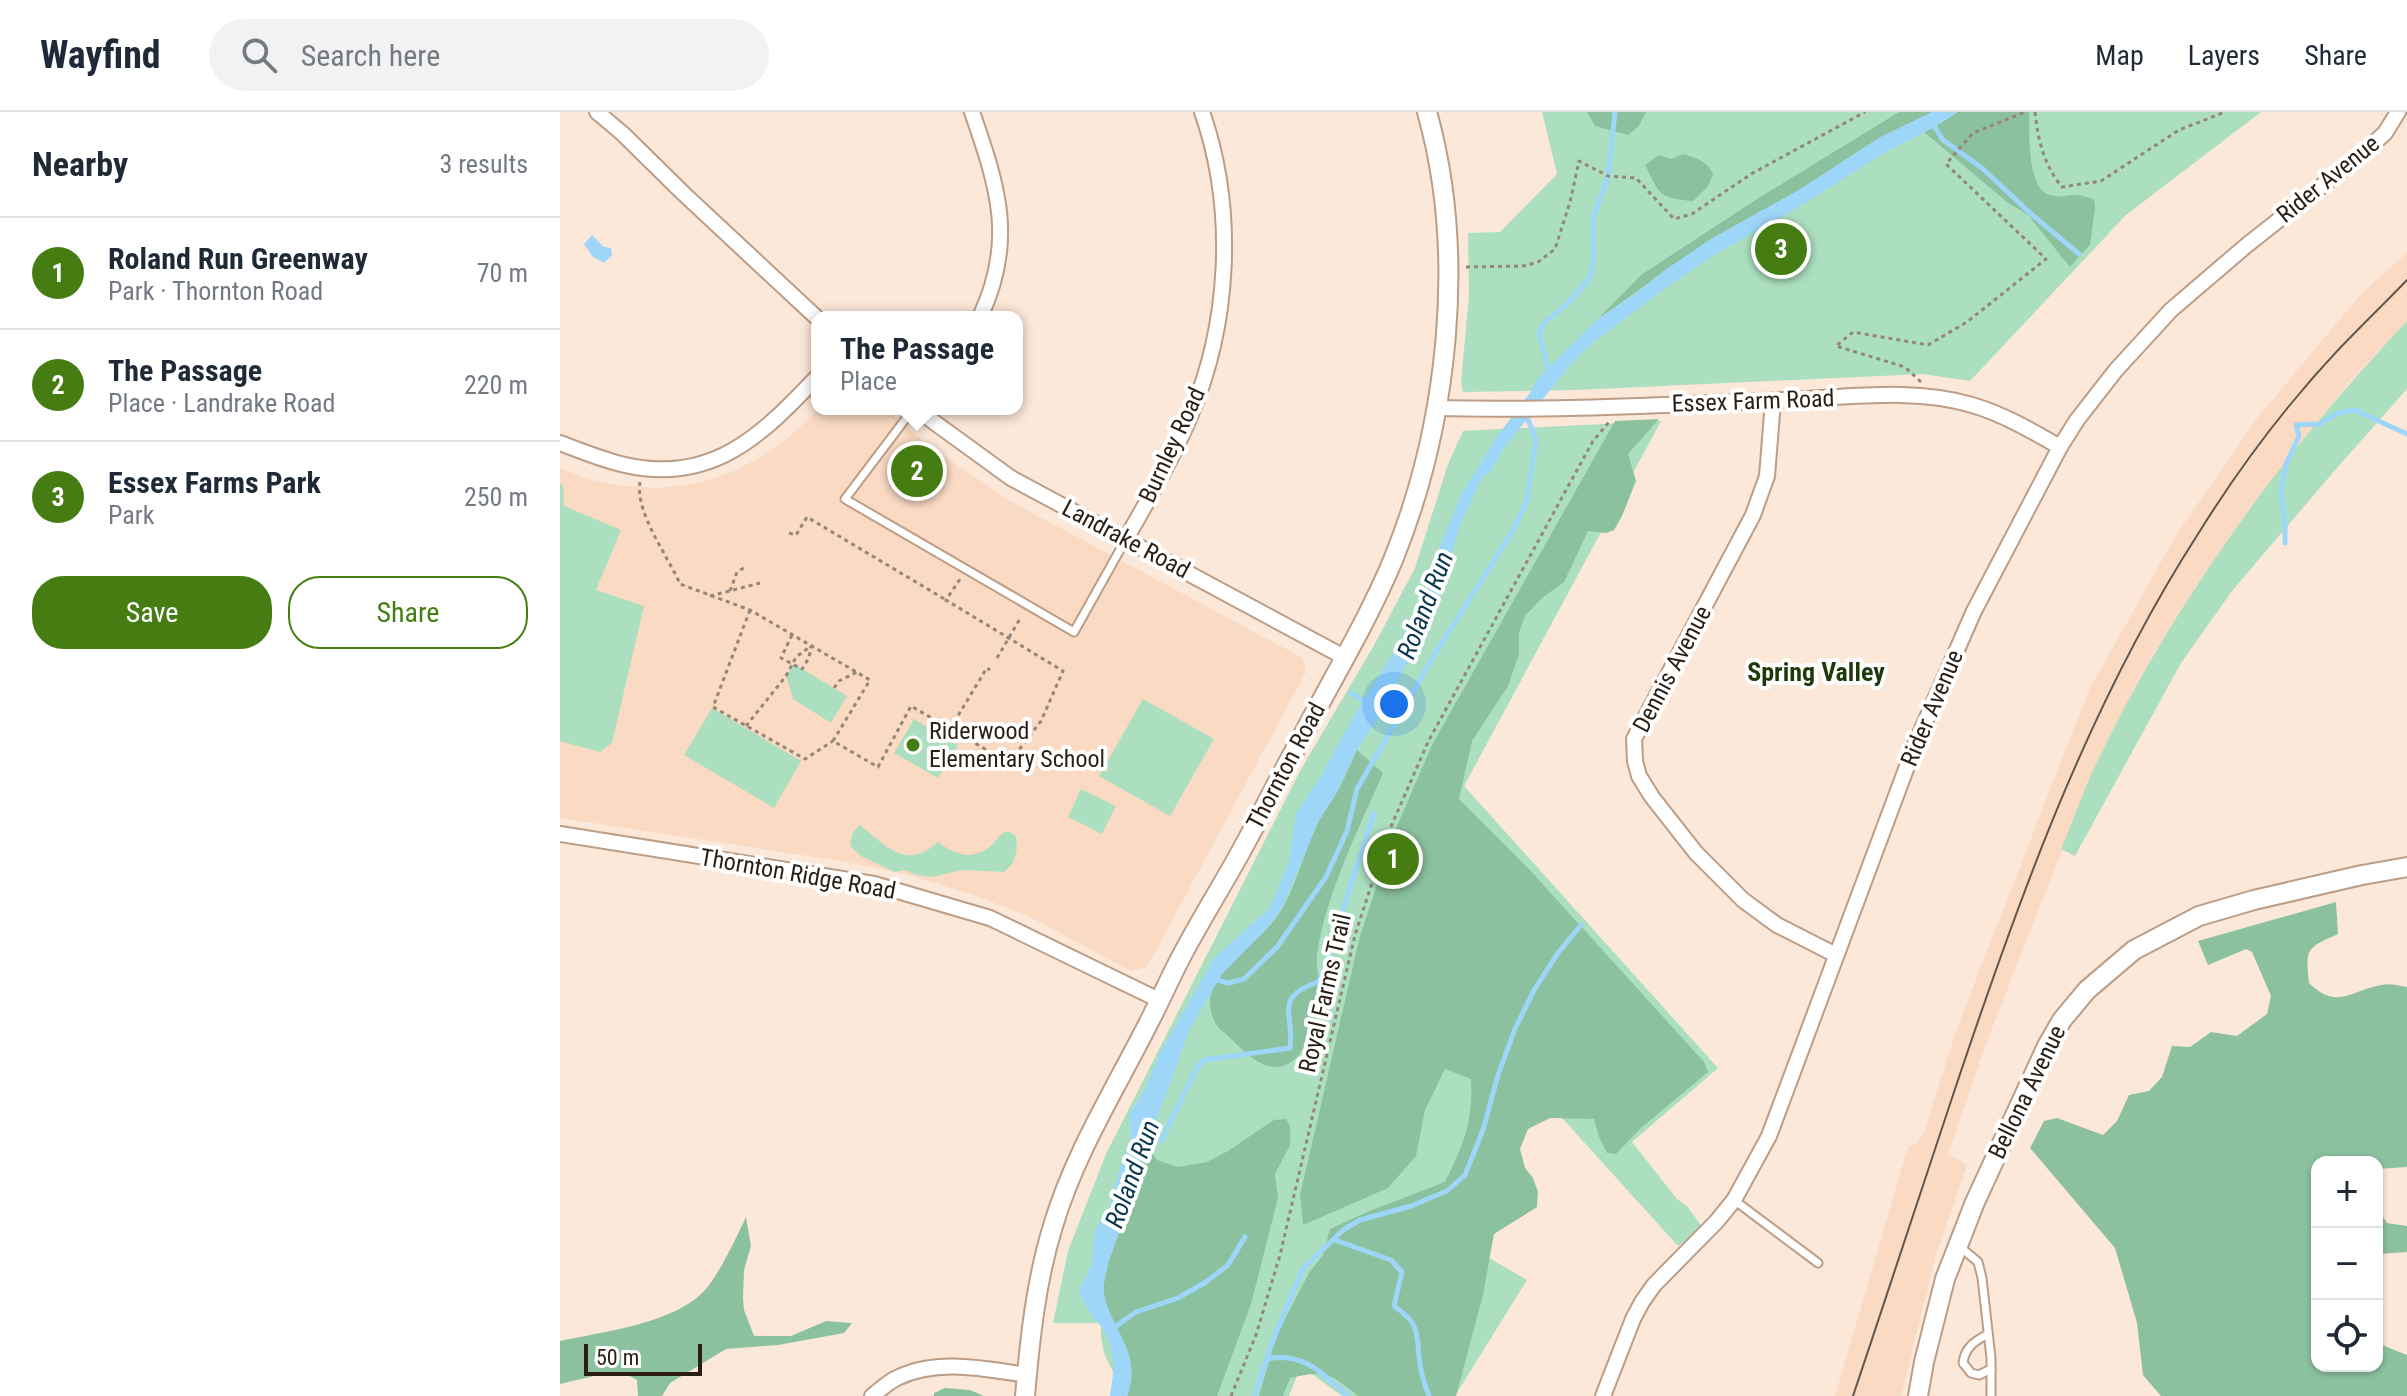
<!DOCTYPE html>
<html lang="en">
<head>
<meta charset="utf-8">
<style>
	:root { --surface:#fff; --page:#f2f2f3; --text:#1f2937; --muted:#747a83; --line:#e0e1e3; --accent:#457d13 }
	body { margin:0; font-family:"Roboto Condensed",sans-serif; background:var(--page); color:var(--text) }
	.controls { position:absolute; right:24px; bottom:24px; display:grid; overflow:hidden; border-radius:16px; box-shadow:0 2px 6px #0004 }
	.controls button { width:72px; height:72px; display:grid; place-items:center; padding:0; border:0; border-bottom:2px solid var(--line); background:var(--surface); color:var(--text); font:40px sans-serif }
	.scale { position:absolute; left:24px; bottom:20px; width:118px; box-sizing:border-box; padding-left:8px; border:4px solid #291e15; border-top:0; font-size:22px; line-height:28px; white-space:nowrap; color:#291e15; -webkit-text-stroke:6px #fff; paint-order:stroke }
	.you { position:absolute; left:834px; top:592px; width:28px; height:28px; margin:-20px; border:6px solid #fff; border-radius:50%; background:#1a73e8; box-shadow:0 0 0 12px #1a73e833 }
	.badge { display:grid; place-items:center; width:52px; height:52px; border-radius:50%; background:var(--accent); color:#fff; font-size:26px; font-weight:700 }
	.pin { position:absolute; translate:-50% -50%; border:4px solid #fff; box-shadow:0 2px 8px #0006 }
	.popup { position:absolute; left:251px; top:199px; width:212px; height:104px; box-sizing:border-box; display:grid; place-content:center; border-radius:16px; background:var(--surface); filter:drop-shadow(0 2px 6px #0005); font-size:26px; white-space:nowrap; color:var(--muted) }
	.popup b { font-size:30px; color:var(--text) }
	.popup::after { content:''; position:absolute; left:50%; top:100%; margin-left:-16px; border:16px solid transparent; border-top-color:var(--surface) }
	.list { margin:0; padding:0; list-style:none }
	h2 { display:flex; justify-content:space-between; align-items:center; height:104px; margin:0; padding:0 32px; font-size:34px }
	h2 small { font-size:26px; font-weight:400; color:var(--muted) }
	.list li { display:grid; grid-template-columns:52px 1fr auto; gap:24px; align-items:center; box-sizing:border-box; height:112px; padding:0 32px; border-top:2px solid var(--line) }
	.list b { display:block; font-size:30px; white-space:nowrap }
	.list p { margin:0; font-size:26px; white-space:nowrap; color:var(--muted) }
	.list em { font-size:26px; font-style:normal; color:var(--muted) }
	.actions { display:flex; gap:16px; padding:24px 32px }
	.actions a { flex:1; padding:18px 0; border:2px solid var(--accent); border-radius:32px; text-align:center; font-size:28px; color:var(--accent) }
	.actions .main { background:var(--accent); color:#fff }
	.icon { flex:none; width:44px; height:44px; fill:none; stroke:currentColor; stroke-width:2; stroke-linecap:round; stroke-linejoin:round }
	.map { position:relative; flex:none; width:1847px; height:1284px; overflow:hidden }
	header { display:flex; align-items:center; gap:48px; box-sizing:border-box; height:112px; padding:0 40px; background:var(--surface); border-bottom:2px solid var(--line) }
	header strong { font-size:38px }
	nav { display:flex; gap:44px; margin-inline-start:auto; font-size:28px }
	.search { width:560px; height:72px; background:var(--page); display:flex; align-items:center; gap:20px; box-sizing:border-box; padding:0 28px; border-radius:44px; color:var(--muted); font-size:30px }
	main { display:flex }
	aside { flex:1; background:var(--surface) }
	.map>svg:first-child { display:block }
	.built { fill:#fadac3 }
	.green { fill:#acdfbf }
	.forest { fill:#8bc19f }
	.water { fill:#9ed6f9 }
	.lines { fill:none; stroke-linecap:round; stroke-linejoin:round }
	.stream { stroke:#9ed6f9; stroke-width:5 }
	.service-casing { stroke:#bc9d86; stroke-width:11 }
	.minor-casing { stroke:#bc9d86; stroke-width:18 }
	.tertiary-casing { stroke:#bc9d86; stroke-width:22 }
	.path { stroke:#95867a; stroke-width:3; stroke-dasharray:4 4; stroke-linecap:butt }
	.service { stroke:#fff; stroke-width:7 }
	.minor { stroke:#fff; stroke-width:14 }
	.tertiary { stroke:#fff; stroke-width:18 }
	.tram { stroke:#63554b; stroke-width:2 }
	.poi-dot { fill:#457d13; stroke:#fff; stroke-width:3 }
	.labels { text-anchor:middle; stroke-width:8; stroke-linejoin:round; paint-order:stroke }
	.street-label { font-size:24px; fill:#291e15; stroke:#fff }
	.poi-label { font-size:24px; fill:#291e15; stroke:#fff; text-anchor:start }
	.water-label { font-size:26px; font-style:italic; fill:#08374e; stroke:#fff }
	.neighbourhood-label { font-size:26px; font-weight:bold; fill:#1f3a0a; stroke:#fff }
</style>
</head>
<body>
<header>
<strong>Wayfind</strong>
<div class="search"><svg class="icon" aria-label="search" viewBox="0 0 24 24"><circle cx="10" cy="10" r="6"/><path d="M15 15l6 6"/></svg>Search here</div>
<nav><a>Map</a><a>Layers</a><a>Share</a></nav>
</header>
<main>
<aside>
<h2>Nearby<small>3 results</small></h2>
<ul class="list">
<li><span class="badge">1</span><div><b>Roland Run Greenway</b><p>Park · Thornton Road</p></div><em>70 m</em></li>
<li><span class="badge">2</span><div><b>The Passage</b><p>Place · Landrake Road</p></div><em>220 m</em></li>
<li><span class="badge">3</span><div><b>Essex Farms Park</b><p>Park</p></div><em>250 m</em></li>
</ul>
<div class="actions"><a class="main">Save</a><a>Share</a></div>
</aside>
<div class="map">
<svg width="1847" height="1284" viewBox="0 0 1847 1284">
	<rect width="100%" height="100%" fill="#fce8d9"/>
	<g class="built">
		<path d="M1847,141V209L1792,267L1749,320L1643,463L1595,540L1535,655L1427,929L1388,1042L1407,1053L1376,1143L1341,1284H1275L1348,1035L1356,1032L1365,1018L1396,919L1528,580L1616,423L1698,305L1801,182Z"/>
		<path d="M259,297H326L368,333L450,389L743,546L746,560L587,855L571,859L468,804L408,781L345,762L280,749L0,706V356L27,367L62,374L101,376L139,371L172,360L201,345L229,325Z"/>
	</g>
	<g class="green">
		<path d="M982,0H1701L1566,103L1410,269L1363,262L1017,278L903,280L901,270L909,183L908,121L940,120L997,62Z"/>
		<path d="M1847,209V277L1776,357L1672,479L1621,551L1515,744L1501,737C1513,709 1523,679 1536,652C1614,489 1723,340 1847,209Z"/>
		<path d="M1101,309L904,674L1158,956L1072,1030L1117,1087L1127,1094L1143,1116L1118,1134L974,975L886,1121L967,1168L895,1284H782L741,1254L729,1284H555L558,1267C545,1248 540,1234 541,1211H493L508,1139L546,1042L740,659L813,535L855,456L888,352L903,319Z"/>
		<path d="M0,372L3,373L4,394L61,418L36,478L84,494L52,631L40,640L0,629Z"/>
		<path d="M234,552L287,584L271,611L233,587L226,564Z"/>
		<path d="M583,587L654,627L610,704L539,664Z"/>
		<path d="M152,596L241,649L214,696L124,643Z"/>
		<path d="M354,607L398,633L378,666L334,641Z"/>
		<path d="M521,677L556,694L542,722L508,705Z"/>
		<path d="M300,713C326,734 346,759 378,730C395,742 409,749 428,736C437,730 437,722 448,719L456,724C458,738 457,750 444,760L402,758L372,765L356,763L345,758L334,760L301,744L292,736L290,731L293,720Z"/>
	</g>
	<g class="forest">
		<path d="M1027,0H1086L1078,15L1068,23L1035,14Z"/>
		<path d="M1339,0H1372L1319,26L1239,78L1151,127L1038,207L1081,163L1197,87Z"/>
		<path d="M1398,0H1469C1470,19 1466,77 1490,83C1507,88 1511,77 1534,88L1535,96L1530,133L1510,155L1468,103L1447,90L1364,20Z"/>
		<path d="M1123,42C1136,46 1148,49 1153,62L1148,74L1133,89C1098,86 1100,83 1085,53L1099,43L1111,47Z"/>
		<path d="M1099,307L1068,342L1076,369L1062,404L1054,418L1046,421L1028,419L1004,470L982,486L965,504L959,521V542L948,574L912,629L899,687L969,757L1144,950L1148,960L1081,1016L1056,1042L1047,1041L1039,1025L1034,1007L990,1006L968,1017L960,1037L965,1056L973,1066L978,1080L977,1095L934,1122L923,1183L896,1284H798C769,1261 768,1258 730,1266L723,1284H699L717,1222L749,1161L763,1143L770,1117L812,1098L885,1070C904,1032 913,1010 911,967L885,957L865,998L856,1044L828,1076L743,1113L740,1083L800,824L834,721L872,633L1055,309Z"/>
		<path d="M797,638L823,661C799,716 765,784 757,843C756,856 759,867 760,879C761,888 758,900 756,909C752,923 740,948 726,953C700,963 679,932 661,918C652,911 647,890 652,879C666,846 704,828 722,797C737,771 744,740 757,713C762,702 770,692 776,682C784,668 790,653 797,638Z"/>
		<path d="M1776,790L1778,822C1747,836 1745,836 1749,871C1778,899 1791,878 1821,873C1829,871 1839,874 1847,875V1055L1817,1057V1050H1757V1254H1817V1231L1847,1243V1284H1601L1583,1263L1577,1211L1555,1136L1470,1036L1484,1009L1497,1006L1543,1023L1557,1009L1569,983L1589,979L1602,965L1612,934L1630,935L1651,920L1677,924L1707,902L1711,884L1692,840L1686,837L1648,853L1638,829Z"/>
		<path d="M726,1007L730,1014V1033L715,1062L718,1086L691,1192L657,1284H567C583,1241 552,1221 544,1182C542,1171 547,1162 548,1151L575,1075L577,1058L585,1032L597,1048L618,1055L647,1050L668,1039L714,1008Z"/>
		<path d="M1817,1096L1827,1111L1847,1114V1140L1817,1142Z"/>
		<path d="M186,1105L191,1134L184,1158L183,1186L184,1198L194,1224H231L266,1209L292,1211L284,1221L218,1233L166,1237L110,1271L102,1284H78L77,1268L64,1261L38,1263L0,1272V1229C42,1220 107,1212 139,1184C156,1170 176,1126 186,1105Z"/>
		<path d="M385,1276L410,1278L424,1284H374V1281Z"/>
	</g>
	<g class="water">
		<path d="M1372,0H1398L1375,15L1327,39L1247,90L1159,140L1114,170L1031,232L1011,252L943,337L931,360L923,364L899,416L878,490L864,519L818,606L797,638L775,683L758,710L722,796L708,815L662,862L629,918L606,983L586,1032L577,1058L575,1075L548,1151C547,1161 542,1171 544,1182C552,1221 583,1241 567,1284H550C554,1259 557,1238 542,1216C532,1203 523,1193 519,1178L532,1152L535,1120L538,1112L547,1102L556,1069L568,1037L571,1021L569,1003L584,979L600,941L654,846L710,796L729,749L735,707L738,698L758,669L798,597L835,539L853,505L868,476L881,432L901,383L938,323L972,278L979,265L1038,207L1076,181L1105,158L1151,127L1239,78L1319,26Z"/>
		<path d="M32,123L44,135L51,136L52,143L44,151L32,144L24,132Z"/>
	</g>
	<g class="lines">
		<g class="stream">
			<path d="M1372,11L1383,28L1422,56L1470,101L1519,142"/>
			<path d="M989,262L979,220L985,210L1007,192L1029,167L1034,146L1033,107L1048,64L1055,0"/>
			<path d="M1725,431V416L1721,378L1726,352L1739,324L1736,313L1760,312L1778,301L1795,298L1847,322"/>
			<path d="M791,581L807,591"/>
			<path d="M653,867L669,871L684,867L717,835L766,765L787,719L797,677L870,550L954,417L967,388L976,327L966,303"/>
			<path d="M582,1033L602,1027L636,957L644,948L730,936C735,902 712,886 758,870L762,863L814,701"/>
			<path d="M775,1128L831,1148L842,1160L834,1194C858,1210 857,1219 859,1245C860,1259 864,1271 869,1284"/>
			<path d="M552,1217L576,1200L618,1186L646,1170L668,1153L685,1125"/>
			<path d="M707,1247C743,1239 763,1262 788,1284"/>
			<path d="M695,1284L710,1236L742,1158L783,1118L800,1108L851,1094L887,1079L905,1063L923,1018L938,963L955,917L974,878L998,841L1021,813"/>
		</g>
		<defs>
			<g id="service">
				<path d="M353,297L285,387L514,520L566,427"/>
				<path d="M1174,1088L1258,1151"/>
				<path d="M1399,1134L1418,1150L1422,1166L1431,1246V1284"/>
				<path d="M1428,1222C1415,1229 1405,1235 1403,1251L1411,1261L1419,1263L1431,1257"/>
			</g>
			<g id="minor">
				<path d="M37,0L63,22L124,82L257,206"/>
				<path d="M412,0C438,75 456,129 420,205"/>
				<path d="M1213,289L1207,364L1193,403L1074,627L1075,649L1079,664L1092,685L1136,741L1183,788L1217,813L1276,843"/>
				<path d="M876,296C992,299 1108,293 1224,288C1285,286 1353,275 1412,293C1443,302 1472,319 1500,335"/>
				<path d="M356,297L451,366L784,545"/>
				<path d="M0,331C21,339 43,348 65,353C152,373 202,323 257,265"/>
				<path d="M566,427C588,388 611,349 629,307C670,213 676,97 642,0"/>
				<path d="M0,722L314,772L430,806L599,888"/>
				<path d="M312,1284C320,1278 328,1270 337,1266C377,1246 425,1257 467,1263"/>
				<path d="M1043,1284L1073,1207L1082,1190L1094,1173L1157,1109L1174,1088L1209,1024L1355,633L1414,499L1500,335L1517,308L1556,258L1611,198L1687,133L1796,47L1825,21L1838,0"/>
			</g>
			<g id="tertiary">
				<path d="M465,1284C470,1226 476,1169 493,1114C514,1043 554,979 587,914C599,891 609,868 621,845C639,811 660,777 679,743C701,703 722,661 744,621C774,564 808,508 833,448C888,313 907,142 867,0"/>
				<path d="M1358,1284L1364,1250L1385,1167L1415,1090L1487,934L1502,908L1527,878L1574,838L1639,804L1694,788L1802,763L1847,755"/>
			</g>
		</defs>
		<use href="#service" class="service-casing"/>
		<use href="#minor" class="minor-casing"/>
		<use href="#tertiary" class="tertiary-casing"/>
		<g class="path">
			<path d="M1475,0C1478,28 1484,53 1502,75L1541,69L1619,18L1665,0"/>
			<path d="M906,155L963,154L978,150L995,137L1010,90L1019,49L1048,64L1076,66L1114,107L1132,102L1191,62L1305,0"/>
			<path d="M1361,270L1345,255L1276,234L1293,220L1368,233L1407,210L1486,147L1386,52L1413,21L1465,0"/>
			<path d="M80,370C75,401 108,444 120,472L190,498L310,568L273,629L318,655L351,594L449,651L481,609L503,559L386,488L400,467"/>
			<path d="M229,421L236,423L247,405L386,488L385,490"/>
			<path d="M170,479L177,460L187,454"/>
			<path d="M150,484L200,471"/>
			<path d="M190,498L153,595L245,647L273,629"/>
			<path d="M232,523L221,546L242,557L249,546L251,534"/>
			<path d="M437,546L461,505"/>
			<path d="M274,576L279,569L297,560"/>
			<path d="M186,614L226,564L236,545L251,534"/>
			<path d="M390,617L425,559L427,556L430,558"/>
			<path d="M671,1284L696,1223L720,1143L795,823L829,719L868,630L1033,329L1049,310"/>
		</g>
		<use href="#service" class="service"/>
		<use href="#minor" class="minor"/>
		<use href="#tertiary" class="tertiary"/>
		<path class="tram" d="M1293,1284C1326,1186 1358,1088 1391,989C1456,794 1526,596 1638,422C1679,356 1727,292 1780,236C1802,213 1825,191 1847,168"/>
	</g>
	<circle class="poi-dot" cx="353" cy="633" r="8"/>
	<g class="labels">
		<g class="street-label">
			<text transform="translate(1768 67) rotate(-39)" y="8">Rider Avenue</text>
			<text transform="translate(1193 289) rotate(-2)" y="8">Essex Farm Road</text>
			<text transform="translate(612 333) rotate(-65)" y="8">Burnley Road</text>
			<text transform="translate(566 427) rotate(28)" y="8">Landrake Road</text>
			<text transform="translate(1112 557) rotate(-62)" y="8">Dennis Avenue</text>
			<text transform="translate(1372 596) rotate(-67)" y="8">Rider Avenue</text>
			<text transform="translate(726 654) rotate(-62)" y="8">Thornton Road</text>
			<text transform="translate(238 762) rotate(10)" y="8">Thornton Ridge Road</text>
			<text transform="translate(765 881) rotate(-77)" y="8">Royal Farms Trail</text>
			<text transform="translate(1467 980) rotate(-64)" y="8">Bellona Avenue</text>
		</g>
		<g class="poi-label">
			<text x="369" y="627">Riderwood<tspan x="369" dy="28">Elementary School</tspan></text>
		</g>
		<g class="water-label">
			<text transform="translate(865 493) rotate(-69)" y="9">Roland Run</text>
			<text transform="translate(572 1062) rotate(-70)" y="9">Roland Run</text>
		</g>
		<g class="neighbourhood-label">
			<text x="1256" y="569">Spring Valley</text>
		</g>
	</g>
</svg>
<div class="controls">
<button>+</button>
<button>−</button>
<button><svg class="icon" aria-label="locate" viewBox="0 0 24 24"><circle cx="12" cy="12" r="6"/><path d="M12 2v4M12 18v4M2 12h4M18 12h4"/></svg></button>
</div>
<div class="scale">50 m</div>
<div class="you"></div>
<div class="pin badge" style="left:833px;top:747px">1</div>
<div class="pin badge" style="left:357px;top:359px">2</div>
<div class="popup"><b>The Passage</b>Place</div>
<div class="pin badge" style="left:1221px;top:137px">3</div>
</div>
</main>
</body>
</html>
